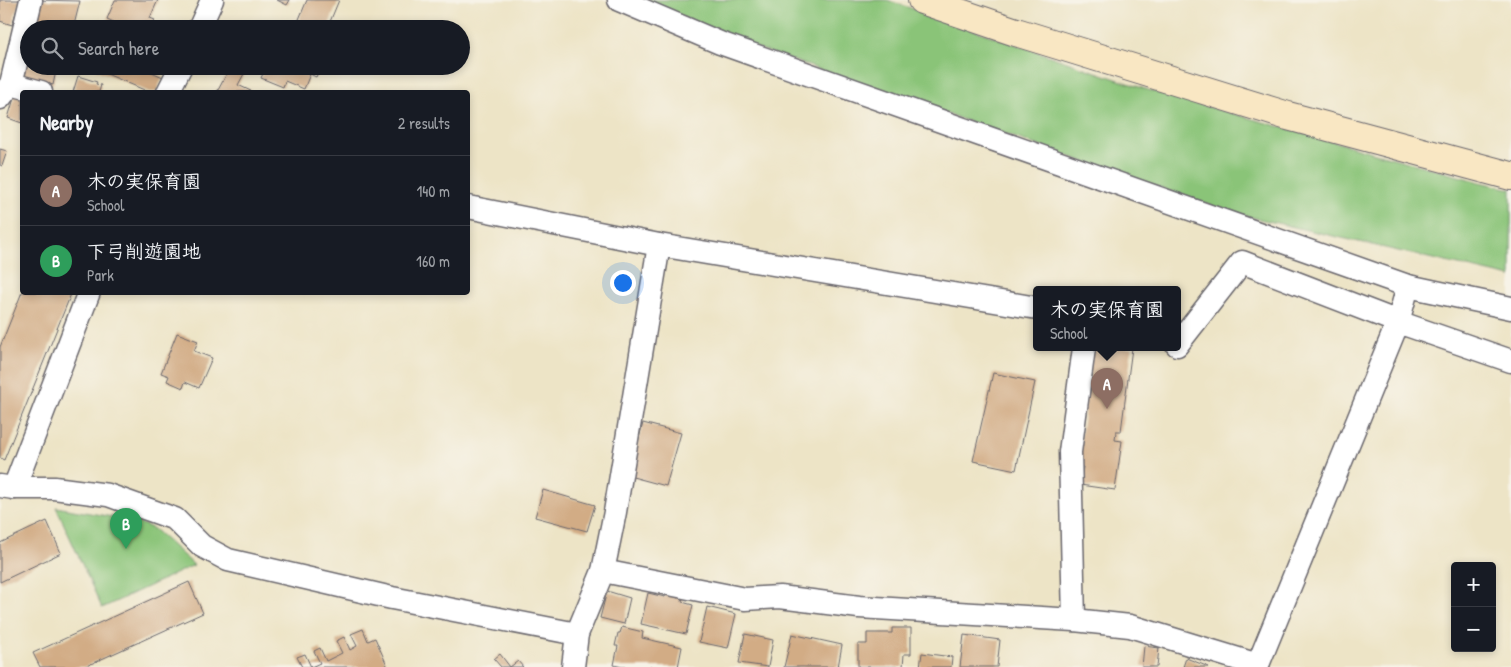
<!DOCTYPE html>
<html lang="en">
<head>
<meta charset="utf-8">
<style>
	:root { --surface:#171b24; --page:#242831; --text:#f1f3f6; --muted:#9ea1a6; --line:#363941; --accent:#1f6fb2 }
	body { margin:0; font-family:"Patrick Hand","Klee One",sans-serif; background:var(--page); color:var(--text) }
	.controls { position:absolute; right:15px; bottom:15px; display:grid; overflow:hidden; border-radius:5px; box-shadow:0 2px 8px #0003 }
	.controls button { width:45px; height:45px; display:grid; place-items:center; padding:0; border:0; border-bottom:1px solid var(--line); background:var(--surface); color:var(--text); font:25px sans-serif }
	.you { position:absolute; left:622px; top:282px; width:18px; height:18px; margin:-12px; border:4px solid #fff; border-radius:50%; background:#1a73e8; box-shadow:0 0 0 8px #1a73e833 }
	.badge { display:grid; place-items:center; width:32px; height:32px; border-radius:50%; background:var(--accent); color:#fff; font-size:16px; font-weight:700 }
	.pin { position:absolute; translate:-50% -41px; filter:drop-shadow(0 1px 2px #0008) }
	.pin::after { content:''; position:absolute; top:26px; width:18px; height:15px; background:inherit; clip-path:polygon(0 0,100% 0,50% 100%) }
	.popup { position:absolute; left:1033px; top:286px; width:148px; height:65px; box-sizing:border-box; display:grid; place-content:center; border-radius:5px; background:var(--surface); filter:drop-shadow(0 1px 4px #0005); font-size:16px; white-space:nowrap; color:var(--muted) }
	.popup b { font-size:19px; color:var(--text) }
	.popup::after { content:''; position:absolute; left:50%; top:100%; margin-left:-10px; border:10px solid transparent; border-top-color:var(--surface) }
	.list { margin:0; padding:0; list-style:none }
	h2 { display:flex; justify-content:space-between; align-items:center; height:65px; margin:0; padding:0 20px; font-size:21px }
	h2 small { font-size:16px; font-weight:400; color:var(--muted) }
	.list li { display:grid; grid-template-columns:32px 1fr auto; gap:15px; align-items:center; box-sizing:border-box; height:70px; padding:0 20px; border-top:1px solid var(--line) }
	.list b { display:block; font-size:19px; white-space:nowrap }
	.list p { margin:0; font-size:16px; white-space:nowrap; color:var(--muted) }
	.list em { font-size:16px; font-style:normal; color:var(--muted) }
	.icon { flex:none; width:28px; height:28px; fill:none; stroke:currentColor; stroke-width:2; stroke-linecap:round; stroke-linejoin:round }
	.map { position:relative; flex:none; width:1511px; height:667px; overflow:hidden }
	.search { position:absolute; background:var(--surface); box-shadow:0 2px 8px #0003; left:20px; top:20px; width:450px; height:55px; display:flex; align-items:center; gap:12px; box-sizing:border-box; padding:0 18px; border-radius:28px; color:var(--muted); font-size:19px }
	.panel { position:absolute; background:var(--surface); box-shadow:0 2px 8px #0003; left:20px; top:90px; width:450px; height:205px; border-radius:5px }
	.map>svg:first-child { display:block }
	.green { fill:#8ac478; stroke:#56735a }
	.building { fill:#d2ac85 }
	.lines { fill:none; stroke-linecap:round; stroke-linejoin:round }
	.street-casing { stroke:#69666c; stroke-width:25 }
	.secondary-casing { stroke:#69666c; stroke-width:30 }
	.street { stroke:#fff; stroke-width:22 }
	.secondary { stroke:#f9e7c3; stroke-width:28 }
</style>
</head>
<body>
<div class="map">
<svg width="1511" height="667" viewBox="0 0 1511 667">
	<rect width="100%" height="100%" fill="#f7f3e8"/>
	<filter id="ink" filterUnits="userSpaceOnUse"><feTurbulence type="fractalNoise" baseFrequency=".02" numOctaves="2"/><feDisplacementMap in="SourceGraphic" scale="10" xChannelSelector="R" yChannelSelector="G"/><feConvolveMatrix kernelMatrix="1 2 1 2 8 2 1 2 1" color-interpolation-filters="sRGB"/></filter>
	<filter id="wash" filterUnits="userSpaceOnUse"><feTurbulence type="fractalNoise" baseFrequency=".0096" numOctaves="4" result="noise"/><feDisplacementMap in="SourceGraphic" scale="20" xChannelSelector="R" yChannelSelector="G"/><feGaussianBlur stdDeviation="1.12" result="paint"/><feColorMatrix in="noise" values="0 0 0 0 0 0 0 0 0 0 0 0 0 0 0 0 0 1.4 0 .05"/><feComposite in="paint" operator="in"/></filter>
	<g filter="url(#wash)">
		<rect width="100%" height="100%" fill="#ede4c6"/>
		<g class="green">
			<path d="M643,0H887L1151,91L1480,182L1511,189V277L1229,212L740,42Z"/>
			<path d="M56,507L135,521L154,529L194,565L102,608Z"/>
		</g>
		<g id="blocks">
			<g class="building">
				<path d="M0,0H20L12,25L0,21Z"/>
				<path d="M35,0L80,1L73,29H29Z"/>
				<path d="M115,0H158L150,18L155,20L150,29H129L107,19Z"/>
				<path d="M277,0H290L287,5Z"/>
				<path d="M307,0H339L327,29H295Z"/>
				<path d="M260,23L275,29H257Z"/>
				<path d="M29,40V66H57L53,85L22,75Z"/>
				<path d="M88,66H138L163,77L156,92H149Z"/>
				<path d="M231,66L245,72L238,85L253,92H217Z"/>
				<path d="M258,66H321L316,77L310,74L304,89L285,81L283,87L261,78L265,69Z"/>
				<path d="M78,76L97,82L96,84L101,85L99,92H73Z"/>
				<path d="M15,95L22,98V123L8,118Z"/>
				<path d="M0,149L7,151L2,166L0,165Z"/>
				<path d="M22,292H66L71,294L4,460L0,458V347Z"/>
				<path d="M177,333L198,341L194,351L212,358L199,388L185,382L183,388L167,381L169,376L161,373Z"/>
				<path d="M1093,348H1132L1121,431H1116L1115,440L1122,441L1115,490L1080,485L1083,467L1077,466Z"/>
				<path d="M993,373L1035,382L1016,470L973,461Z"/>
				<path d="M643,423L681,433L666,486L629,476Z"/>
				<path d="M543,490L595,505L587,531L535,517Z"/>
				<path d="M47,521L61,553L0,582V543Z"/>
				<path d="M189,582L203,613L84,667H40L33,653Z"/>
				<path d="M607,591L630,598L624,624L600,618Z"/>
				<path d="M648,593L665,597L666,594L683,597L682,602L693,605L686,634L641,624Z"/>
				<path d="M707,607L736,614L728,648L699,642Z"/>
				<path d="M622,627L643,632L642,638L682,647L678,667H622L614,665L618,646H615L618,633H620Z"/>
				<path d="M892,628H911V654H904L903,667H858V644H867V633H892Z"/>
				<path d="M363,629L368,641L375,638L387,665L384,667H302L297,657L305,654L311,667L320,663L314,651L320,648L326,661L342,653L336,641L344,637L350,650L357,646L351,634Z"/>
				<path d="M745,634L773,640L768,667L739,663Z"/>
				<path d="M792,634L842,645L838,667H784Z"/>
				<path d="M964,635L1000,640L997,667H960Z"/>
				<path d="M1144,646L1159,648L1157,667H1142Z"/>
				<path d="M922,653L952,657L951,667H920Z"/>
				<path d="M500,654L510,667L518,661L523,667H501L494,659Z"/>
				<path d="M1186,658L1209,667H1183Z"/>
			</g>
		</g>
	</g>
	<g filter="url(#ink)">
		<use href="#blocks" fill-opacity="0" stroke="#69666c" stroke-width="1"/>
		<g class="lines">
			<defs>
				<g id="street">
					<path d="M619,0L720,43L1408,286L1398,322L1257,667"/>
					<path d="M199,29L212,0"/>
					<path d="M11,84L41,92"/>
					<path d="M168,92L181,66"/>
					<path d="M0,98L11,84L31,0"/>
					<path d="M468,207L659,245L1037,308"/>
					<path d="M1408,286L1511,308"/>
					<path d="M1177,345L1242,262L1398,322L1511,361"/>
					<path d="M0,486L14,488H54L108,495L175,519L202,546L228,560L392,598L577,634"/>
					<path d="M14,488L89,292"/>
					<path d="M603,571L745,599L780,597L859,607L1074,620L1130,626L1258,665"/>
					<path d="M1074,620L1070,452L1084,348"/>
					<path d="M573,667L577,634L603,571L615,512L659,245"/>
				</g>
				<path id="secondary" d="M922,0L1016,32L1288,116L1511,176"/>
			</defs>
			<use href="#street" class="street-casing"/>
			<use href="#secondary" class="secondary-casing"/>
			<use href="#street" class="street"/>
			<use href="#secondary" class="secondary"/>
		</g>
	</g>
</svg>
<div class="controls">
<button>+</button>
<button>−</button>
</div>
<div class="you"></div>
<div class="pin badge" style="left:1107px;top:409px;background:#8d6e63">A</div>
<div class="popup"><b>木の実保育園</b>School</div>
<div class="pin badge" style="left:126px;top:549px;background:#2e9e5b">B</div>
<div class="search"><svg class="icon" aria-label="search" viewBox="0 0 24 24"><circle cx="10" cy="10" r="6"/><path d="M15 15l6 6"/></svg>Search here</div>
<section class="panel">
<h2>Nearby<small>2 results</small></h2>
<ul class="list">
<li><span class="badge" style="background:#8d6e63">A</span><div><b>木の実保育園</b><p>School</p></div><em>140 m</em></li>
<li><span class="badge" style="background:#2e9e5b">B</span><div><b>下弓削遊園地</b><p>Park</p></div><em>160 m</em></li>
</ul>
</section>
</div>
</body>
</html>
